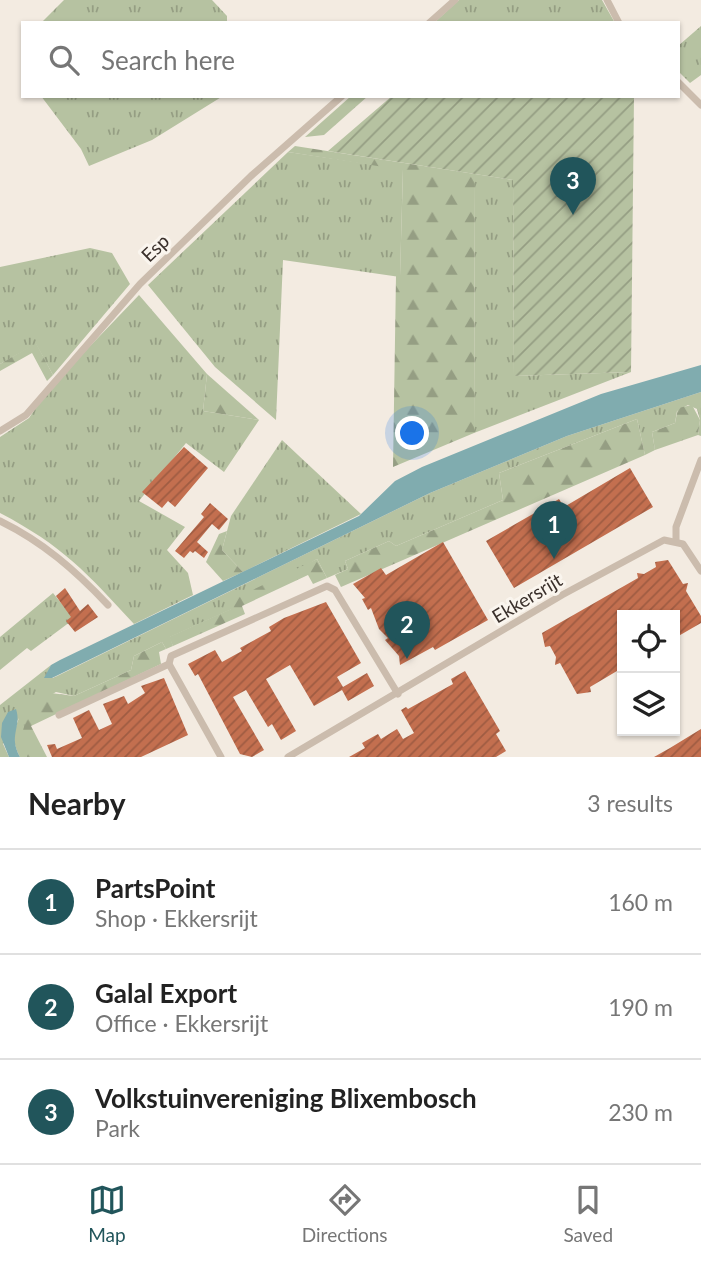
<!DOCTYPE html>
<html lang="en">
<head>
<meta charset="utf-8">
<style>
	:root { --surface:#fff; --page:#f2f2f2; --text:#222; --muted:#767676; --line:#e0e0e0; --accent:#21555b }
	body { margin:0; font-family:Lato,sans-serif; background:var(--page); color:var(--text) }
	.controls { position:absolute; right:21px; bottom:21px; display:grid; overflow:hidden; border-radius:0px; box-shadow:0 2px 5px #0004 }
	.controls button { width:63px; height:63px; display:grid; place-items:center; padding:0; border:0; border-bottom:2px solid var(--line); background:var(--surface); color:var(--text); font:35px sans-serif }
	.you { position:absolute; left:413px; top:434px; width:24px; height:24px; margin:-18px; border:5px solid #fff; border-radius:50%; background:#1a73e8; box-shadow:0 0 0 10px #1a73e833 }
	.badge { display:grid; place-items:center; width:46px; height:46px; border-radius:50%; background:var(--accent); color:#fff; font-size:23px; font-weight:700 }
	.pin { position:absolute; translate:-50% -58px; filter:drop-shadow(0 2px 4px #0008) }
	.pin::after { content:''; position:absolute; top:37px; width:24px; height:21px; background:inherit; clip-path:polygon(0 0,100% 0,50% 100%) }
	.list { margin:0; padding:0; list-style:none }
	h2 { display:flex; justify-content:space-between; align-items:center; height:91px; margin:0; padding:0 28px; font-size:30px }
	h2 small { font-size:23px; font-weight:400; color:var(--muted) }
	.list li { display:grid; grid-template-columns:46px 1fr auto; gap:21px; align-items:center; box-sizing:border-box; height:105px; padding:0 28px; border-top:2px solid var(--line) }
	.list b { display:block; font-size:26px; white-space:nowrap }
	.list p { margin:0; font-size:23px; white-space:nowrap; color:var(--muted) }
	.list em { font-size:23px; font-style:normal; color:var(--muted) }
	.icon { flex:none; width:38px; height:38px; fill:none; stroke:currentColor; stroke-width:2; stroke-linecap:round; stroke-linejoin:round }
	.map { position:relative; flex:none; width:701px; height:757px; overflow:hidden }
	.search { position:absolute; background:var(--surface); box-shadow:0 2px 5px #0004; left:21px; right:21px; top:21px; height:77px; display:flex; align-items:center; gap:18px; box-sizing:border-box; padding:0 24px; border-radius:0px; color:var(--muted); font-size:26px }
	.sheet { height:406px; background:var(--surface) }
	nav { display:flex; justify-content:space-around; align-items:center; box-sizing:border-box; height:98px; border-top:2px solid var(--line); background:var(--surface); font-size:19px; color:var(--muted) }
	nav a { display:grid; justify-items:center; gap:4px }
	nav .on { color:var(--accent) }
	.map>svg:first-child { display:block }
	.grass { fill:url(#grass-tufts) }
	.forest { fill:url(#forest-firs) }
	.garden { fill:url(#garden-furrows) }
	.water { fill:#80acaf }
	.building { fill:url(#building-hatch) }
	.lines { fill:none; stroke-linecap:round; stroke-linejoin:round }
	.minor { stroke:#cbbcad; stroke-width:7 }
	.labels { text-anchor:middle; stroke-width:6; stroke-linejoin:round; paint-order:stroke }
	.street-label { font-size:19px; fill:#3a302b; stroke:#faf5ee }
</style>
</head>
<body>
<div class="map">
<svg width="701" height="757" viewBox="0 0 701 757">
	<defs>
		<pattern id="grass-tufts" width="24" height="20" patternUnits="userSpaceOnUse" patternTransform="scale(1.75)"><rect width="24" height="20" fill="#b6c2a1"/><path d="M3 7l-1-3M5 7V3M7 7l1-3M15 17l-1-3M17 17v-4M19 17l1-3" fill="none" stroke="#959e83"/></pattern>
		<pattern id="forest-firs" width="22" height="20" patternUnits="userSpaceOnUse" patternTransform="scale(1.75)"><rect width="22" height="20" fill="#b6c2a1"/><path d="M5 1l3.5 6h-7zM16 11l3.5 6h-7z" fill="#959e83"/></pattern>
		<pattern id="garden-furrows" width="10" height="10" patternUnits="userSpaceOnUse" patternTransform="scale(1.75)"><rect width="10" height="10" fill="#b6c2a1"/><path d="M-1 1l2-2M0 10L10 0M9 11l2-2" fill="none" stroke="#959e83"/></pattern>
		<pattern id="building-hatch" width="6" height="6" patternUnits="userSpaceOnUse" patternTransform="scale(1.75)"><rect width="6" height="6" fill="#c36f4f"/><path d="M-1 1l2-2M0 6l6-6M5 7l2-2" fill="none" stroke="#9f5c42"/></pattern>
	</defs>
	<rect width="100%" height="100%" fill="#f3ebe1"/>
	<g class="grass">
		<path d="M64,0H212L227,16V23H41Z"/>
		<path d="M459,0H602L615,23H434Z"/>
		<path d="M701,26V75L690,83L678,71V46Z"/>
		<path d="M41,96H223L152,140L89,166L81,149Z"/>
		<path d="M288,152L403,169L400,277L283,260L276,420L215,367L148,285Z"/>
		<path d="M475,174L513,180L514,376L631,372L474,433Z"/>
		<path d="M90,248L112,253L130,284L53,375L36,344L0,364V267Z"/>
		<path d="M139,295L207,374L203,411L259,420L224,472L186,443L139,501L185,527L167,550L188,573L193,595L134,624C87,573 63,546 0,513V437L29,418L47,391Z"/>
		<path d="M701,392V436L698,435L700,420L697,409L688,405L677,411L675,423L652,432L655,450L645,455L637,419L499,473L503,500L396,546L389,541L345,561L348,569L327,578L317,559L232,609L170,637L173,646L166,649L162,642L134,656L131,670L74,696L56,692C32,705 20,730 27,757H20C12,742 13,733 19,718L3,744L9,757H0V705L51,665L45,678H53L430,493L567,436Z"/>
		<path d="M282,440L361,514L243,572L222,550L231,516Z"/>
		<path d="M53,593L74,619L31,651L27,648L0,670V637Z"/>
	</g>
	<g class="forest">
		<path d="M351,96H368L324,135L305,137Z"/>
		<path d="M295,146L475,174L474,433L393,467L396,276H400L403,170L288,152Z"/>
		<path d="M36,343L53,375L47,381L32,353L0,371V364Z"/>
		<path d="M207,374L259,420L203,411Z"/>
		<path d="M692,405L700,420L698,435L655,450L652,432L675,423L678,408Z"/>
		<path d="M637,419L645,455L341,587L335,575L348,569L345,561L389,541L396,546L503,500L499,473Z"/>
		<path d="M227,531L222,550L243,572L223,581L206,562L219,534Z"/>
		<path d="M317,559L327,578L313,584L308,575L242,606L245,614L173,646L169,637L231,609L234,599Z"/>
		<path d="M162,642L166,649L159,652L161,664L31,726L47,757H27C14,734 29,707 51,693L74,696L131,670L134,656Z"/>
	</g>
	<path class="garden" d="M392,96H634L631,372L514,376L513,180L328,151Z"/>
	<g class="water">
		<path d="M701,365V392L567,436L430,493L52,678H44L51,665L60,660L359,516L395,481L422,467L601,394Z"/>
		<path d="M16,709C22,727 8,735 20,757H9L1,737L2,723L8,712Z"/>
	</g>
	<g class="building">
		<path d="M184,447L208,468L175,507L168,501L162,508L142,492Z"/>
		<path d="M630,468L653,507L514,588L486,541L559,499L564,507Z"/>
		<path d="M210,503L228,519L219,530L212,524L197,542L208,552L204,558L195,551L193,553L190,551L184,558L175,551L204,517L201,514Z"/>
		<path d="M443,542L488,620L435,650L433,647L400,665L399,656L385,640L388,638L379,629L371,608L368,610L362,599L365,598L353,584L381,568L386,575Z"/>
		<path d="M668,560L683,584L688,583L686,591L701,616V623L675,638V615H622V668L590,687L591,692L577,694L560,663L555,665L556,657L550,646L545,647L542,633L638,578L637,573L644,574L656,567L655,562Z"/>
		<path d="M65,588L80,611L88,604L98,617L75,632L66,621L71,617L56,596Z"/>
		<path d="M326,602L361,663L337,677L343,687L367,673L374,686L348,701L342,690L314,706L290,665L266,679L296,731L281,740L272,724L268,727L246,690L233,697L264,750L252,757L240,754L198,674L195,676L188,664L215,650L222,662L242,651L240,648L271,631L269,627L284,618Z"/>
		<path d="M465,671L500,731L496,734L506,751L496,757H349L365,748L362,743L378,734L381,739L397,729L403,739L414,733L401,710L406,707L408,709L453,684L451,679Z"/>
		<path d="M164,678L188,735L141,757H52L47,745L55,744L57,749L82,738L73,718L89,710L99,730L112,724L103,704L124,696L128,704L145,693L141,686Z"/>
		<path d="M701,729V757H654L670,748Z"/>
	</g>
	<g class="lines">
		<g class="minor">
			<path d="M607,0L619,23"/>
			<path d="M429,23L455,0"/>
			<path d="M678,82L701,105"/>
			<path d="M0,431L26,415L140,284L251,176L342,96"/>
			<path d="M0,521C43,542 75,570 108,605"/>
			<path d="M676,540V527L701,460"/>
			<path d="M59,715L169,664"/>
			<path d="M221,757L169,664L171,656L327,586L335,590L398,694"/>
			<path d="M288,757L562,595L664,540L683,544L701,571"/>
		</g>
	</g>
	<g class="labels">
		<g class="street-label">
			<text transform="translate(155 248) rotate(-44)" y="7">Esp</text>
			<text transform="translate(527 598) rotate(-31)" y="7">Ekkersrijt</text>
		</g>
	</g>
</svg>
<div class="controls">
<button><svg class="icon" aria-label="locate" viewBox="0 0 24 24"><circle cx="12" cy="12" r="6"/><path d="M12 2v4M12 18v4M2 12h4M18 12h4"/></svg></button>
<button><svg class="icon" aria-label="layers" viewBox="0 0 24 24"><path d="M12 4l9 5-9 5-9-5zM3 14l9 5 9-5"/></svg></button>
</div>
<div class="you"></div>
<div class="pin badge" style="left:554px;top:559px">1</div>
<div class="pin badge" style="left:407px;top:659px">2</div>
<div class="pin badge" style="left:573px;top:215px">3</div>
<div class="search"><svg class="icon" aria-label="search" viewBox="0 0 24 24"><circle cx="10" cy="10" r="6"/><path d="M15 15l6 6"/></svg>Search here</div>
</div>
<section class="sheet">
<h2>Nearby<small>3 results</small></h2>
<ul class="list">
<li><span class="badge">1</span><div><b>PartsPoint</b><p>Shop · Ekkersrijt</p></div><em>160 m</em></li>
<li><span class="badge">2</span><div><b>Galal Export</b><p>Office · Ekkersrijt</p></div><em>190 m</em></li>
<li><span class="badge">3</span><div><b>Volkstuinvereniging Blixembosch</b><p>Park</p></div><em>230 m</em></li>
</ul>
</section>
<nav>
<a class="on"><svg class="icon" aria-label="map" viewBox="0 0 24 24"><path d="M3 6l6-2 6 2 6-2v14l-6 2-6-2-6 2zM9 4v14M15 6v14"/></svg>Map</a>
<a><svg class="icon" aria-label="directions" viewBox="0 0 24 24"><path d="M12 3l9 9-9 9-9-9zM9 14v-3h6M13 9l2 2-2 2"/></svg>Directions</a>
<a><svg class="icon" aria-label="saved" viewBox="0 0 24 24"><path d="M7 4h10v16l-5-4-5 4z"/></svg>Saved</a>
</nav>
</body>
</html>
